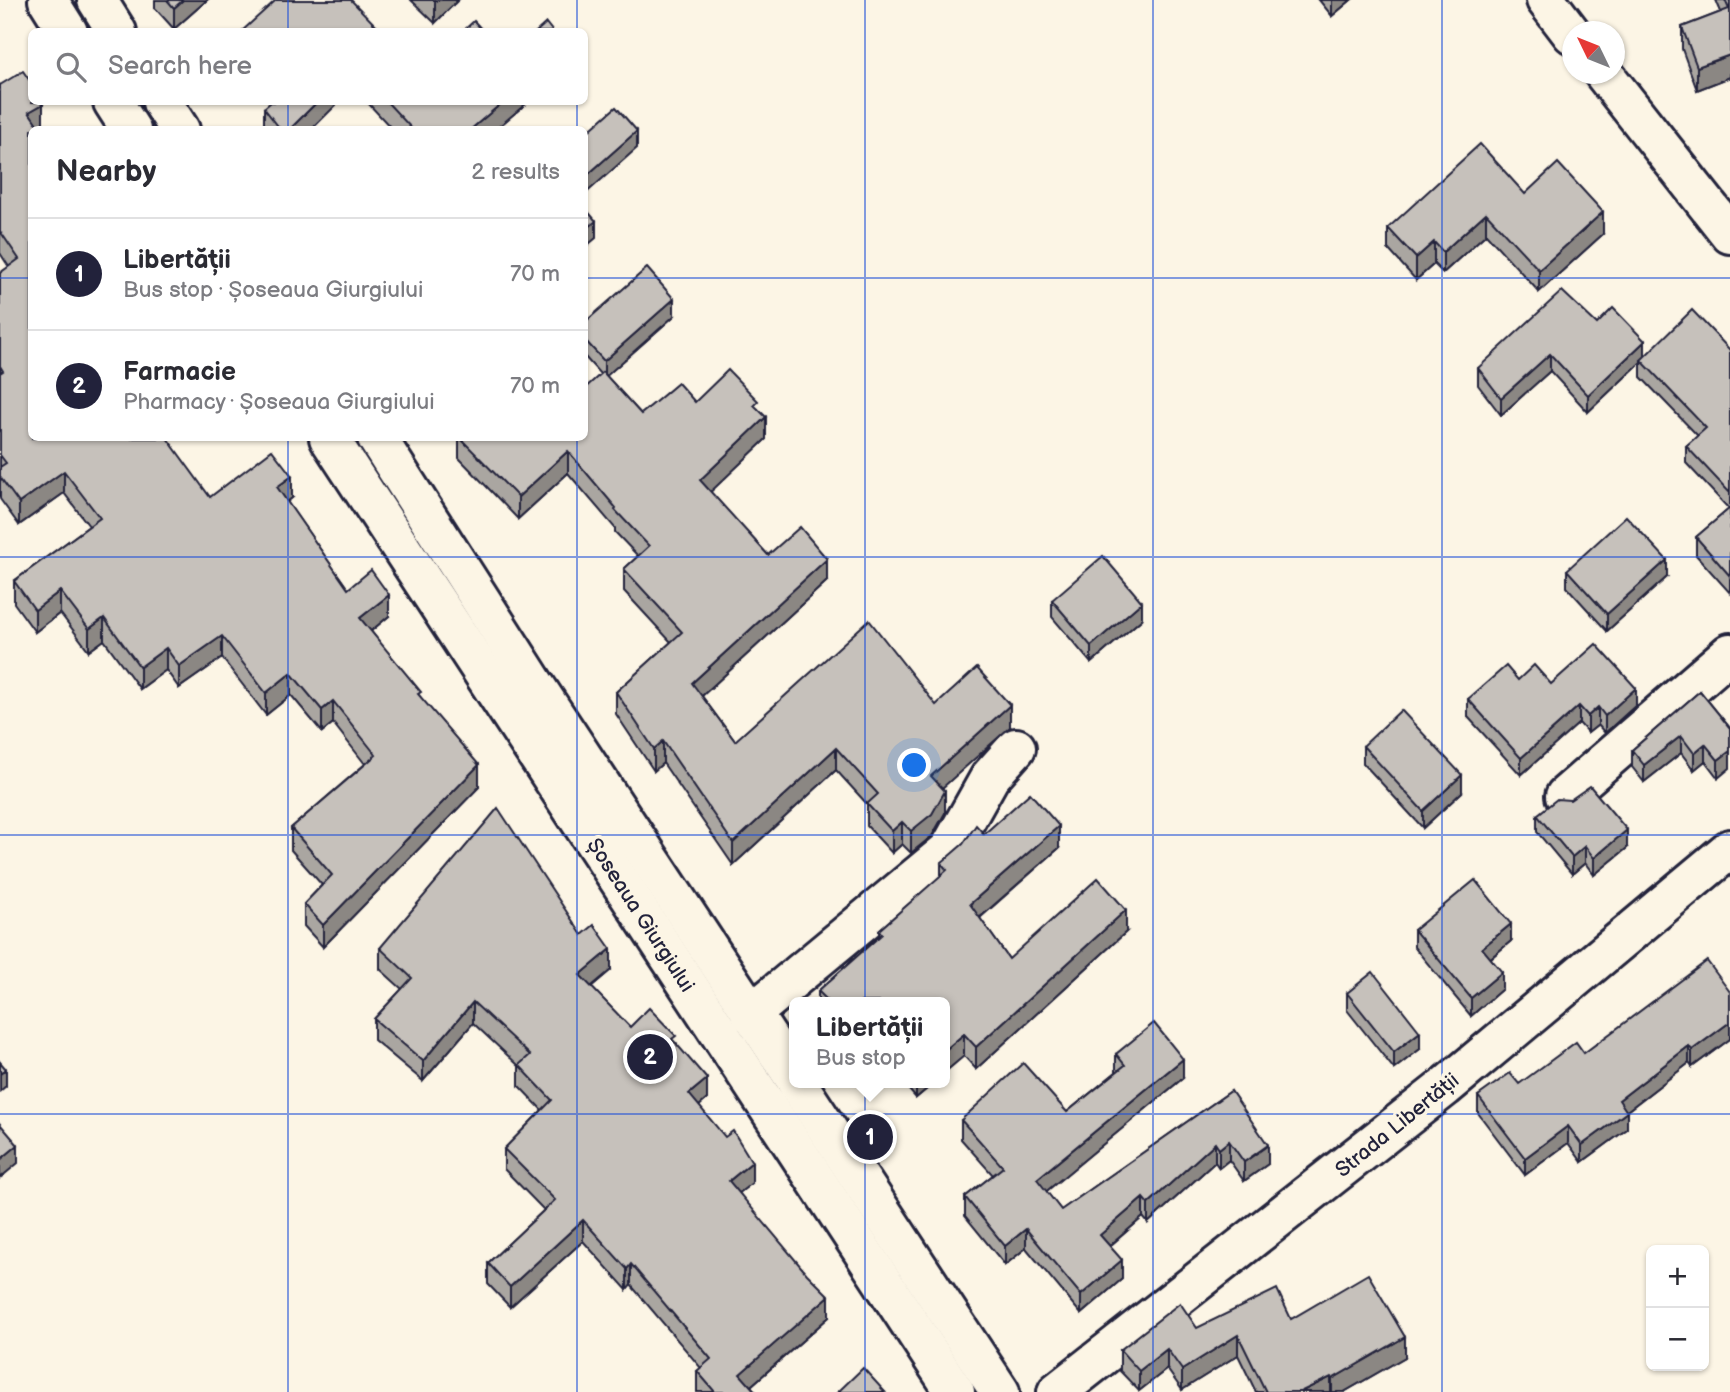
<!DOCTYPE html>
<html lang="en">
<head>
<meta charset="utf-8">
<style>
	:root { --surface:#fff; --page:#f2f2f3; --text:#2b2b33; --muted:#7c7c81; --line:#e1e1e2; --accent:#22223b }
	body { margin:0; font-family:"Balsamiq Sans",sans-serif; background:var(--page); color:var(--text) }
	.controls { position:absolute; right:21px; bottom:21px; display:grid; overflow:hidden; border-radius:10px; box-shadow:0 2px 5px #0004 }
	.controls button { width:63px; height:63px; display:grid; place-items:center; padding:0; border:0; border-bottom:2px solid var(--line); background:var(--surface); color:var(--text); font:35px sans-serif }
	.compass { position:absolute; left:1562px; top:21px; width:63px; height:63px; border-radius:50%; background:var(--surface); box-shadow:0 2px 5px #0004; rotate:313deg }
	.you { position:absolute; left:915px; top:766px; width:24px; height:24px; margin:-18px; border:5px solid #fff; border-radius:50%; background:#1a73e8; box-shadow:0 0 0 10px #1a73e833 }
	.badge { display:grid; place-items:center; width:46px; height:46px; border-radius:50%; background:var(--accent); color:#fff; font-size:23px; font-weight:700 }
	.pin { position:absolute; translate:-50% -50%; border:4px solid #fff; box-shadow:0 2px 7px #0006 }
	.popup { position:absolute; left:789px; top:997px; width:161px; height:91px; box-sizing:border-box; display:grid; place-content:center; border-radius:10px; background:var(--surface); filter:drop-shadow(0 2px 5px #0005); font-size:23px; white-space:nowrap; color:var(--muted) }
	.popup b { font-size:26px; color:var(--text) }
	.popup::after { content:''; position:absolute; left:50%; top:100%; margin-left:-14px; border:14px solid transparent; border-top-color:var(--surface) }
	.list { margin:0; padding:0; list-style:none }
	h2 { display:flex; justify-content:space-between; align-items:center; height:91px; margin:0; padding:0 28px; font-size:30px }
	h2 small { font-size:23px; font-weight:400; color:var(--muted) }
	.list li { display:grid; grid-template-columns:46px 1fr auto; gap:21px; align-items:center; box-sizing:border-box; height:112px; padding:0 28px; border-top:2px solid var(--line) }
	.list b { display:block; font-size:26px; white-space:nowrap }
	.list p { margin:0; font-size:23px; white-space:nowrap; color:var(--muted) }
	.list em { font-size:23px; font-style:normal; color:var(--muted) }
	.icon { flex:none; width:38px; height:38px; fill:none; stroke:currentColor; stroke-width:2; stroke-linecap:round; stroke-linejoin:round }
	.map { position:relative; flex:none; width:1730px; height:1392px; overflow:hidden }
	.search { position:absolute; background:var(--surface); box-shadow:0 2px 5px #0004; left:28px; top:28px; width:560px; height:77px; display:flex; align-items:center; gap:18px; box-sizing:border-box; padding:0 24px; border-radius:10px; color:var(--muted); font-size:26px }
	.panel { position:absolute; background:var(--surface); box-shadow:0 2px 5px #0004; left:28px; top:126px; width:560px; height:315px; border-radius:10px }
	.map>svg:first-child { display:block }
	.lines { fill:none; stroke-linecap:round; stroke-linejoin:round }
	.minor-casing { stroke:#22223b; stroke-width:44 }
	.highway-casing { stroke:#22223b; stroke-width:44 }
	.minor { stroke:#fcf5e5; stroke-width:38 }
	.highway { stroke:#fcf5e5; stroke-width:38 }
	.wall { fill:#aaa6a1; stroke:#22223b; stroke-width:2 }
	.shaded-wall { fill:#8b8783; stroke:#22223b; stroke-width:2 }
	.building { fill:#c6c1bb; stroke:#22223b; stroke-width:2 }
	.grid { fill:none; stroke:#1d4ed8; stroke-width:2; stroke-opacity:0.55 }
	.labels { text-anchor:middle; stroke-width:7; stroke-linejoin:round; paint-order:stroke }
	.street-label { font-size:21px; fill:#22223b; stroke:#fcf5e5 }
</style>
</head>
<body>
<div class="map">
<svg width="1730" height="1392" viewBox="0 0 1730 1392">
	<rect width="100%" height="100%" fill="#fcf5e5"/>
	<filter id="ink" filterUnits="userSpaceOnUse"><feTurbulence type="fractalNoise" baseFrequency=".0143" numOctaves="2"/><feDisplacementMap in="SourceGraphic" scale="14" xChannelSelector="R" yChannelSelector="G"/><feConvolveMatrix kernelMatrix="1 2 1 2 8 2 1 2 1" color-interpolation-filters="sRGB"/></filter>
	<g filter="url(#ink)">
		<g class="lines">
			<defs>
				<g id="minor">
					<path d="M1546,0L1572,34"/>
					<path d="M1604,74L1730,234"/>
					<path d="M1565,796L1730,653"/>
					<path d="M751,1014L949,850L990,777L1016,748"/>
					<path d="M1057,1392L1445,1087L1730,849"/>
				</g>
				<g id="highway">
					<path d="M48,0L68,32"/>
					<path d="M97,0L117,32"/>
					<path d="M113,102L131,130"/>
					<path d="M162,102L180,130"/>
					<path d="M329,438L955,1392"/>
					<path d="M377,438L533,682L795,1079"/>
					<path d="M797,1083L1000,1392"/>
				</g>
			</defs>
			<use href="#minor" class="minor-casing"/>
			<use href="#highway" class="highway-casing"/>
			<use href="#minor" class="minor"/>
			<use href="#highway" class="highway"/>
		</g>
		<g class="wall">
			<path d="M155,0H207L174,29L155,8Z"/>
			<path d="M411,0H458L435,23Z"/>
			<path d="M1319,0H1351L1332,16Z"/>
			<path d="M1716,0H1730V77L1697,90L1682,49V27L1721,12Z"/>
			<path d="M0,85L43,126L40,128L32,438L210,497L292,498L287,502L348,589L389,616L371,631L421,698L479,787L323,947L304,926V904L322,885L291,850V828L365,764L333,723L322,732L291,695L266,715L222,658L179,688L166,670L140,689L104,640L89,651L60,613L35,632L14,603V581L89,526L64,493L19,525L0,499V273L9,267L0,253Z"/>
			<path d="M367,102H528L495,130H393Z"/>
			<path d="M264,108L311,130H264Z"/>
			<path d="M1525,194L1603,234L1539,292L1486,234L1443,273L1434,264L1416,280L1388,249V228Z"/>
			<path d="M674,316L606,376L641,414L695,402L758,409L766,439L710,492L768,555L827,581L702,696L735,741L936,705L1010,727L941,788L945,813L932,836L911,853L902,844L892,853L867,826V804L836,770L733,865L663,763L654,771L616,714V692L671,642L624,591V569L638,556L615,532V528L568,473L518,519L459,458V438H584L601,375L584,356V323Z"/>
			<path d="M1597,324L1645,356L1730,350V593L1696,555V537L1729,509L1686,463V446L1698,436L1641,377V362L1588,412L1550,371L1501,415L1478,385V368Z"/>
			<path d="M1567,570L1667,577L1607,631L1567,587Z"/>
			<path d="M1052,600L1142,619L1091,663L1052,617Z"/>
			<path d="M1518,680L1551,684L1636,705L1605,733L1598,725L1588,733L1579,723L1521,775L1468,717V699Z"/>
			<path d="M1700,691L1730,728L1718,778L1705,761L1694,770L1681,753L1644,782L1632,767V750Z"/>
			<path d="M1363,746L1462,792L1423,828L1363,763Z"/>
			<path d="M1537,815L1627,848L1594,875L1585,863L1572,874L1537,832Z"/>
			<path d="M984,834L1059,848L980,918L1009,959L1126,932L976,1069L964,1056L945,1002H818V991L879,937V930L941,876V863Z"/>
			<path d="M1414,930L1511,941L1491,958L1502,989L1471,1016L1414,947Z"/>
			<path d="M582,935L611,970L591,987L630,1027L676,1043L707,1099L699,1106L752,1183L739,1193L829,1317L751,1386L756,1392H697V1371L701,1368L631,1285L627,1290L583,1241L510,1307L488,1284V1263L544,1210L504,1169V1149L542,1110L519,1086V1066L473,1023L423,1081L374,1040V1019L402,989L380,969V948Z"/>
			<path d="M1730,992V1039L1692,1067L1689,1063L1627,1111V1129L1582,1162L1568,1143L1525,1175L1478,1113V1096L1519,1084L1584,1053Z"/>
			<path d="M1347,993L1420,1049L1394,1069L1347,1010Z"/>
			<path d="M1116,1054L1183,1078L1046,1191L1061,1210L1231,1091L1268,1164L1244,1181L1229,1160L1219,1168L1215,1162L1148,1223L1143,1217L1110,1246L1122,1279L1081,1314L1026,1248L1005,1265L965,1216V1197L993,1175L961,1139V1120L1067,1112L1116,1072Z"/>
			<path d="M903,1083H934L916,1098Z"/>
			<path d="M1291,1319L1405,1357L1344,1392H1256L1238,1355L1182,1390L1167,1369L1139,1391L1120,1371V1350L1197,1328Z"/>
		</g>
		<g class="shaded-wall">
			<path d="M183,0H207L174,29V8Z"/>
			<path d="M437,0H458L435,23V2Z"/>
			<path d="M1332,0H1351L1332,16Z"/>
			<path d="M1730,55V77L1697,90V67Z"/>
			<path d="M317,102H339L311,130H289Z"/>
			<path d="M503,102H528L495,130H470Z"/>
			<path d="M43,104V126L37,130L29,112Z"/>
			<path d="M637,131V148L584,195V178Z"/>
			<path d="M1603,212V234L1539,292V270Z"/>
			<path d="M1486,213V234L1443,273V252Z"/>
			<path d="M596,221V238L584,248V231Z"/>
			<path d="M1434,242V264L1416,280V258Z"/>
			<path d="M674,299V316L604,378V361Z"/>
			<path d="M1645,341V358L1641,360V362L1588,412V395Z"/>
			<path d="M1550,354V371L1501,415V398Z"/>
			<path d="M766,417V439L700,502V480Z"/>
			<path d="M568,451V473L518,519V497Z"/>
			<path d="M64,471V493L19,525V503Z"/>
			<path d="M292,476V498L277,509V487Z"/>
			<path d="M827,559V581L692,705V683Z"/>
			<path d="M1667,560V577L1607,631V614Z"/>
			<path d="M60,591V613L35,632V610Z"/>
			<path d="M389,595V616L360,640V618Z"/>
			<path d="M1142,602V619L1091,663V646Z"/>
			<path d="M104,618V640L89,651V629Z"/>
			<path d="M222,636V658L179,688V666Z"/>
			<path d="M166,648V670L140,689V667Z"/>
			<path d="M291,673V695L266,715V693Z"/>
			<path d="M1636,688V705L1605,733V716Z"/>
			<path d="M333,701V723L322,732V710Z"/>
			<path d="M1010,705V727L931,798V776Z"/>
			<path d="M1579,706V723L1521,775V758Z"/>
			<path d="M1598,707V725L1588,733V716Z"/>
			<path d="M1681,736V753L1644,782V765Z"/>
			<path d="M663,741V763L654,771V749Z"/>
			<path d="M1705,744V761L1694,770V753Z"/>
			<path d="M836,748V770L733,865V843Z"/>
			<path d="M1730,751V768L1718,778V760Z"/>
			<path d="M479,765V787L323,947V925Z"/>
			<path d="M1462,775V792L1423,828V811Z"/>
			<path d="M945,791V813L932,836L911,853V831Z"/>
			<path d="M902,822V844L892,853V831Z"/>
			<path d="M1059,826V848L970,926V904Z"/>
			<path d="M1627,830V848L1594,875V858Z"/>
			<path d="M1585,846V863L1572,874V857Z"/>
			<path d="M1126,910V932L976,1069V1047Z"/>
			<path d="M1511,924V941L1482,965V948Z"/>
			<path d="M611,949V970L580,996V975Z"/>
			<path d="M1502,972V989L1471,1016V998Z"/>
			<path d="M473,1002V1023L423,1081V1061Z"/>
			<path d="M1730,1022V1039L1692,1067V1050Z"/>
			<path d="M1420,1032V1049L1394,1069V1052Z"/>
			<path d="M964,1034V1056L945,1072V1050Z"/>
			<path d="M1689,1046V1063L1619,1117V1100Z"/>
			<path d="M1183,1059V1078L1037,1199V1179Z"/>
			<path d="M6,1069V1086L0,1091V1074Z"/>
			<path d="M707,1079V1099L689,1115V1094Z"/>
			<path d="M916,1083H934L916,1098Z"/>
			<path d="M1627,1112V1129L1582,1162V1145Z"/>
			<path d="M1568,1126V1143L1525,1175V1158Z"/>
			<path d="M1229,1141V1160L1219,1168V1149Z"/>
			<path d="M1215,1143V1162L1148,1223V1204Z"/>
			<path d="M18,1145V1163L0,1178V1160Z"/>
			<path d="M1268,1145V1164L1244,1181V1162Z"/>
			<path d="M752,1162V1183L729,1201V1181Z"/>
			<path d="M1143,1198V1217L1100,1254V1235Z"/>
			<path d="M583,1220V1241L510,1307V1287Z"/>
			<path d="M1026,1229V1248L1005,1265V1246Z"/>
			<path d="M1122,1260V1279L1081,1314V1295Z"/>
			<path d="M631,1264V1285L627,1290V1269Z"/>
			<path d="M829,1296V1317L744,1392L740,1374Z"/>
			<path d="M1238,1335V1355L1182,1390V1370Z"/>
			<path d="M1405,1337V1357L1344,1392H1332V1379Z"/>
			<path d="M1167,1349V1369L1139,1391V1371Z"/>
			<path d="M1331,1377V1392H1300Z"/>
		</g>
		<g class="building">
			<path d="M167,0H183L174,8Z"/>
			<path d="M276,0H351L382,32H241Z"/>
			<path d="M1725,0H1730V55L1697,67L1682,27L1729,9Z"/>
			<path d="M474,21L484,32H462Z"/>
			<path d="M546,23L553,32H536Z"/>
			<path d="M23,71L32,84V102H42L43,104L29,112L41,130H32V438H167L210,497L272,450L292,476L277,487L348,589L371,570L389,595L360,618L421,692L418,694L479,765L323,925L304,904L332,875L291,828L376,755L333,701L322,710L291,673L266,693L222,636L179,666L166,648L140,667L104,618L89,629L60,591L35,610L14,581L100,518L64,471L19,503L0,477V467L6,463L0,455V373L3,371L0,366V273L19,259L0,231V85Z"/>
			<path d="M271,102H317L289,130H281L264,108Z"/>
			<path d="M387,102H503L470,130H413Z"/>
			<path d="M616,107L637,131L584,178V135Z"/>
			<path d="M1480,144L1525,194L1558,163L1603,212L1539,270L1486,213L1443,252L1434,242L1416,258L1388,228Z"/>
			<path d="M584,207L596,221L584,231Z"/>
			<path d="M647,268L674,299L604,361L584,339V323Z"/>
			<path d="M1562,291L1597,324L1613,308L1645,341L1588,395L1550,354L1501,398L1478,368Z"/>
			<path d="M1692,310L1730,350V493L1686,446L1706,428L1641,360Z"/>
			<path d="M728,370L758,401L754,405L766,417L700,480L768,555L800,527L827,559L692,683L735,741L869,620L936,705L977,668L1010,705L931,776L945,791L932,814L911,831L902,822L892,831L867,804L878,794L836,748L733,843L663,741L654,749L616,692L682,632L624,569L649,546L615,510L616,508L568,451L518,497L460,438H584V389L603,372L641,414L678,383L695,402Z"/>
			<path d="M1730,508V576L1696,537Z"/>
			<path d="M1626,516L1667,560L1607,614L1567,570Z"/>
			<path d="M1103,556L1142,602L1091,646L1052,600Z"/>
			<path d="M1596,644L1636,688L1605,716L1598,707L1588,716L1579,706L1521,758L1468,699L1506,666L1518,680L1534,665L1551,684Z"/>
			<path d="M1700,691L1730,728V751L1718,760L1705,744L1694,753L1681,736L1644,765L1632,750Z"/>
			<path d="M1401,710L1462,775L1423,811L1363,746Z"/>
			<path d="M1590,786L1627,830L1594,858L1585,846L1572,857L1537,815L1557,799L1570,800Z"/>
			<path d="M1030,793L1059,826L970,904L1009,959L1098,878L1126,910L976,1047L964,1034L945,1050V1002H829L818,991L882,934L879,930L947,870L941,863L963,844L976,825L984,834Z"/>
			<path d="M498,808L582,935L594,925L611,949L580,975L630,1027L649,1008L676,1036L672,1039L707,1079L689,1094L725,1137L733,1131L752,1162L729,1181L807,1274L829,1296L740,1374L756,1392H715L697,1371L711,1359L631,1264L627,1269L583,1220L510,1287L488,1263L555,1200L504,1149L552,1100L519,1065L530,1055L473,1002L423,1061L374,1019L412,978L380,948Z"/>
			<path d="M1475,880L1511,924L1482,948L1502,972L1471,998L1414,930Z"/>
			<path d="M1707,961L1730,992V1022L1692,1050L1689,1046L1619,1100L1627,1112L1582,1145L1568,1126L1525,1158L1478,1096L1510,1073L1519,1084L1576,1042L1584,1053Z"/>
			<path d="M1373,972L1420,1032L1394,1052L1347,993Z"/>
			<path d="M1154,1023L1183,1059L1037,1179L1061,1210L1231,1091L1268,1145L1244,1162L1229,1141L1219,1149L1215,1143L1148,1204L1143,1198L1100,1235L1122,1260L1081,1295L1026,1229L1005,1246L965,1197L1003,1167L961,1120L1023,1063L1067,1112L1125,1065L1116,1054Z"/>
			<path d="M0,1062L6,1069L0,1074Z"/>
			<path d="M0,1124L18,1145L0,1160Z"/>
			<path d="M1368,1274L1405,1337L1332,1379L1331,1377L1300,1392H1266L1238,1335L1182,1370L1167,1349L1139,1371L1120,1350L1180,1303L1197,1328L1277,1289L1291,1319Z"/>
			<path d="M863,1368L885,1392H838Z"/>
		</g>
	</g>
	<path class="grid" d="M288,0V32M577,0V32M865,0V1392M1153,0V1392M1442,0V1392M288,102V130M577,102V130M0,278H32M584,278H1730M288,438V1392M577,438V1392M0,557H1730M0,835H1730M0,1114H1730"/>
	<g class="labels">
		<g class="street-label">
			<text transform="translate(641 915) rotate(57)" y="7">Șoseaua Giurgiului</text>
			<text transform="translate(1397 1125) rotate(-39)" y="7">Strada Libertății</text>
		</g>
	</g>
</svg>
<div class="controls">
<button>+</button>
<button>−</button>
</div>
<svg class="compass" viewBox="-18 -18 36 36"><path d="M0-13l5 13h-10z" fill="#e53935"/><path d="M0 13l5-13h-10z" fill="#7c7c81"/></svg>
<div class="you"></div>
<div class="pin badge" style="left:870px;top:1137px">1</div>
<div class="popup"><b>Libertății</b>Bus stop</div>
<div class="pin badge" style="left:650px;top:1057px">2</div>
<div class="search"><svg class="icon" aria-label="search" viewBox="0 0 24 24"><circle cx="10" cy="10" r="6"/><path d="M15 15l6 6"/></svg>Search here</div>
<section class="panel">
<h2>Nearby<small>2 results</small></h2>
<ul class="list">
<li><span class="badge">1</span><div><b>Libertății</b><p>Bus stop · Șoseaua Giurgiului</p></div><em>70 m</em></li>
<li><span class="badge">2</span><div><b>Farmacie</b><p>Pharmacy · Șoseaua Giurgiului</p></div><em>70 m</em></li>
</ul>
</section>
</div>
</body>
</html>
